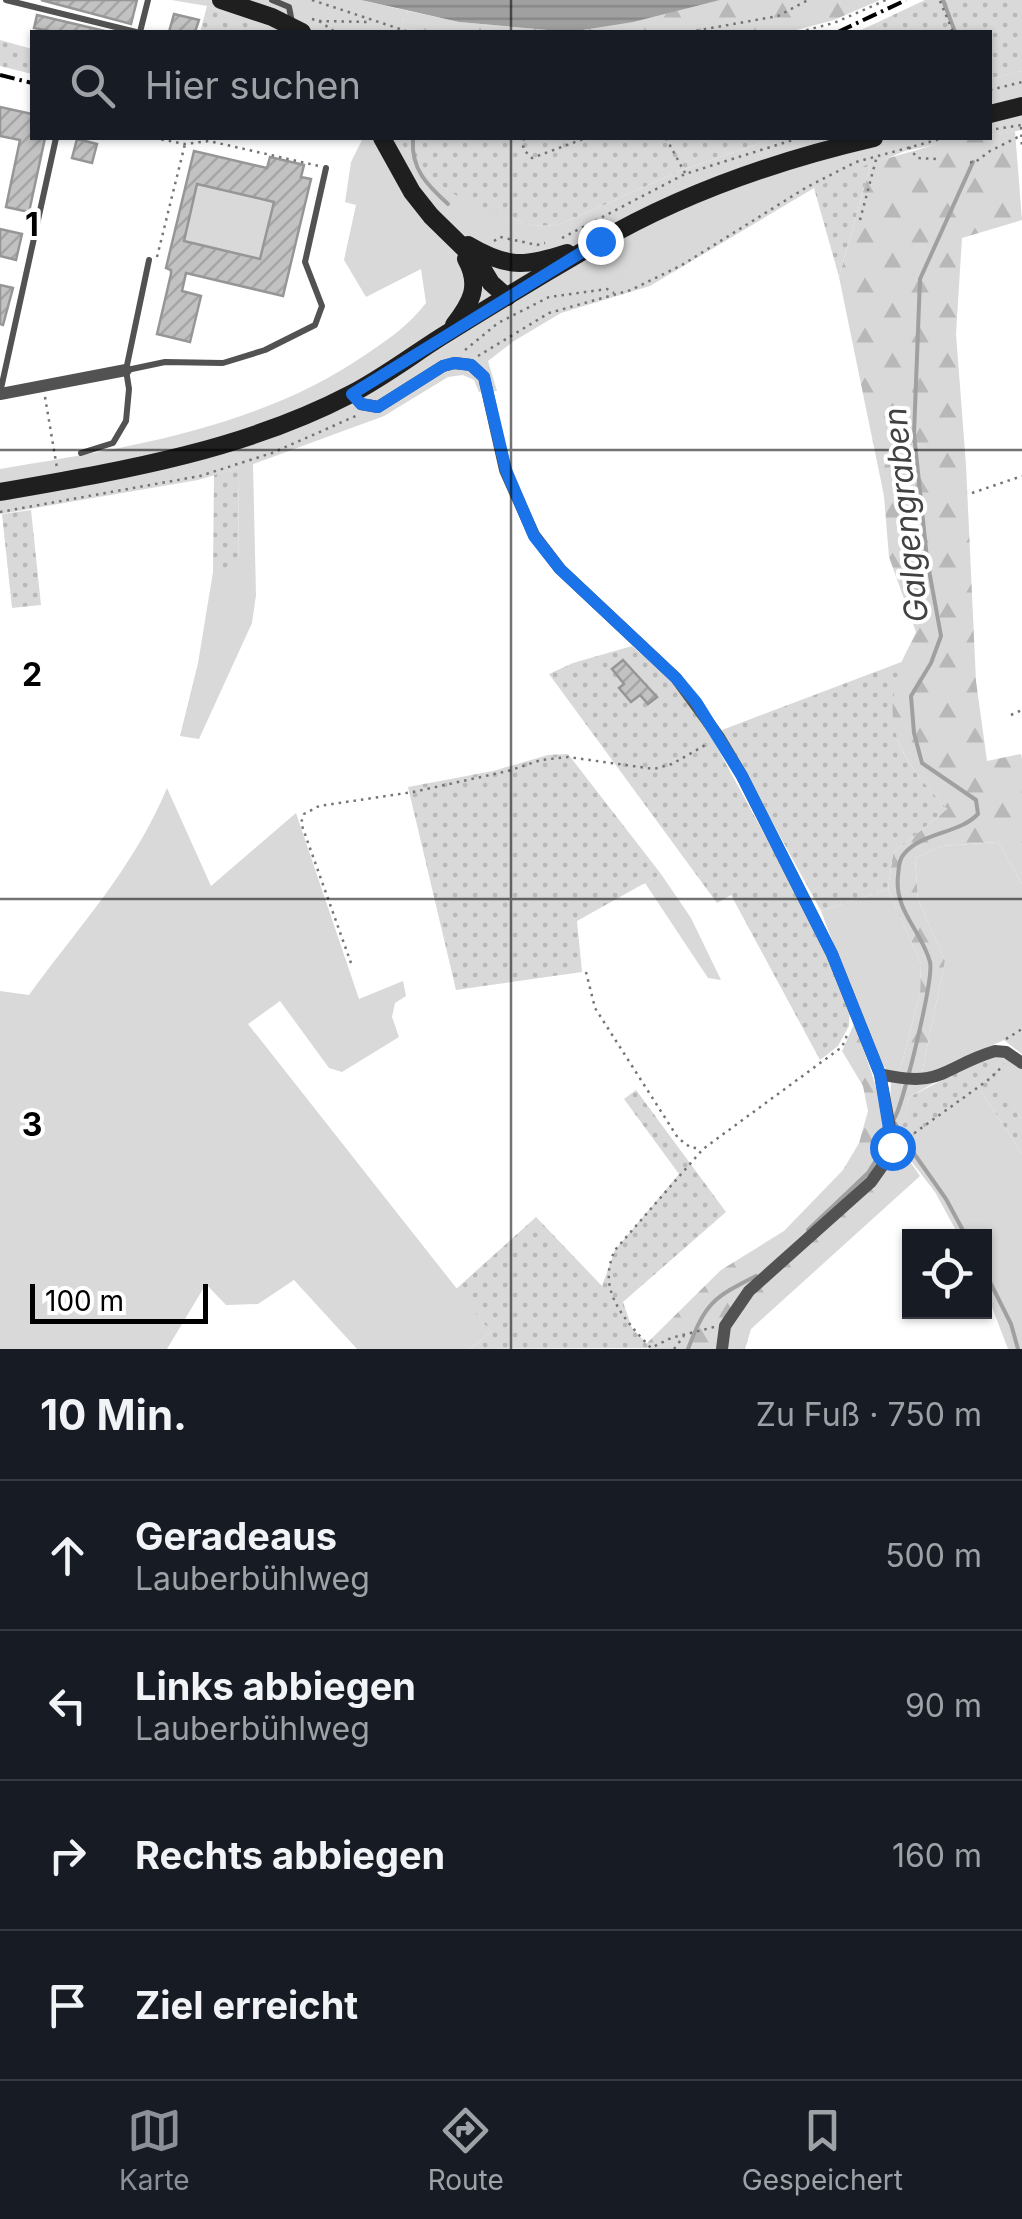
<!DOCTYPE html>
<html lang="de">
<head>
<meta charset="utf-8">
<style>
	:root { --surface:#171b24; --page:#20242c; --text:#f1f3f6; --muted:#9ea1a6; --line:#363941; --accent:#8c9099 }
	body { margin:0; font-family:Inter,sans-serif; background:var(--page); color:var(--text) }
	.controls { position:absolute; right:30px; bottom:30px; display:grid; overflow:hidden; border-radius:0px; box-shadow:0 2px 8px #0004 }
	.controls button { width:90px; height:90px; display:grid; place-items:center; padding:0; border:0; border-bottom:2px solid var(--line); background:var(--surface); color:var(--text); font:50px sans-serif }
	.scale { position:absolute; left:30px; bottom:25px; width:178px; box-sizing:border-box; padding-left:10px; border:5px solid #000; border-top:0; font-size:28px; line-height:35px; white-space:nowrap; color:#000; -webkit-text-stroke:8px #fff; paint-order:stroke }
	.stop { position:absolute; width:30px; height:30px; margin:-22px; border:8px solid #1a73e8; border-radius:50%; background:#fff }
	.stop.end { background:#1a73e8; border-color:#fff; box-shadow:0 2px 10px #0008 }
	.list { margin:0; padding:0; list-style:none }
	h2 { display:flex; justify-content:space-between; align-items:center; height:130px; margin:0; padding:0 40px; font-size:42px }
	h2 small { font-size:32px; font-weight:400; color:var(--muted) }
	.list li { display:grid; grid-template-columns:65px 1fr auto; gap:30px; align-items:center; box-sizing:border-box; height:150px; padding:0 40px; border-top:2px solid var(--line) }
	.list b { display:block; font-size:38px; white-space:nowrap }
	.list p { margin:0; font-size:32px; white-space:nowrap; color:var(--muted) }
	.list em { font-size:32px; font-style:normal; color:var(--muted) }
	.icon { flex:none; width:55px; height:55px; fill:none; stroke:currentColor; stroke-width:2; stroke-linecap:round; stroke-linejoin:round }
	.map { position:relative; flex:none; width:1022px; height:1349px; overflow:hidden }
	.search { position:absolute; background:var(--surface); box-shadow:0 2px 8px #0004; left:30px; right:30px; top:30px; height:110px; display:flex; align-items:center; gap:25px; box-sizing:border-box; padding:0 35px; border-radius:0px; color:var(--muted); font-size:38px }
	.sheet { height:730px; background:var(--surface) }
	nav { display:flex; justify-content:space-around; align-items:center; box-sizing:border-box; height:140px; border-top:2px solid var(--line); background:var(--surface); font-size:28px; color:var(--muted) }
	nav a { display:grid; justify-items:center; gap:5px }
	nav .on { color:var(--accent) }
	.map>svg:first-child { display:block }
	.grass { fill:#d9d9d9 }
	.forest { fill:url(#forest-firs) }
	.park { fill:url(#park-dots) }
	.water { fill:url(#water-rules) }
	.lines { fill:none; stroke-linecap:round; stroke-linejoin:round }
	.stream { stroke:#a0a0a0; stroke-width:4 }
	.building { fill:url(#building-hatch); stroke:#969696; stroke-width:2.5; fill-rule:evenodd }
	.path { stroke:#747474; stroke-width:2.5; stroke-dasharray:2.5 5; stroke-linecap:butt }
	.lane { stroke:#525252; stroke-width:6 }
	.street { stroke:#525252; stroke-width:12 }
	.secondary { stroke:#1f1f1f; stroke-width:18 }
	.rail { stroke:#000; stroke-width:4; stroke-dasharray:15 5 2.5 5; stroke-linecap:butt }
	.route { stroke:#1a73e8; stroke-width:12 }
	.grid { fill:none; stroke:#000; stroke-width:2.5; stroke-opacity:0.55 }
	.labels { text-anchor:middle; stroke-width:8; stroke-linejoin:round; paint-order:stroke }
	.water-label { font-size:32px; font-style:italic; fill:#414141; stroke:#fff }
	.grid-label { font-size:32px; text-anchor:middle; font-weight:bold; fill:#000; stroke:#fff; stroke-width:8; stroke-linejoin:round; paint-order:stroke }
</style>
</head>
<body>
<div class="map">
<svg width="1022" height="1349" viewBox="0 0 1022 1349">
	<defs>
		<pattern id="forest-firs" width="22" height="20" patternUnits="userSpaceOnUse" patternTransform="scale(2.5)"><rect width="22" height="20" fill="#d9d9d9"/><path d="M5 1l3.5 6h-7zM16 11l3.5 6h-7z" fill="#b8b8b8"/></pattern>
		<pattern id="park-dots" width="8" height="8" patternUnits="userSpaceOnUse" patternTransform="scale(2.5)"><rect width="8" height="8" fill="#d9d9d9"/><path d="M2 2h.1M6 6h.1" fill="none" stroke="#b8b8b8" stroke-width="1.8" stroke-linecap="round"/></pattern>
		<pattern id="water-rules" width="6" height="5" patternUnits="userSpaceOnUse" patternTransform="scale(2.5)"><rect width="6" height="5" fill="#a0a0a0"/><path d="M0 2.5h6" fill="none" stroke="#888"/></pattern>
		<pattern id="building-hatch" width="6" height="6" patternUnits="userSpaceOnUse" patternTransform="scale(2.5)"><rect width="6" height="6" fill="#c2c2c2"/><path d="M-1 1l2-2M0 6l6-6M5 7l2-2" fill="none" stroke="#a5a5a5"/></pattern>
	</defs>
	<rect width="100%" height="100%" fill="#fff"/>
	<g class="grass">
		<path d="M171,0H361L408,11L401,27L424,32H271L207,6Z"/>
		<path d="M1022,71V130L990,135V79Z"/>
		<path d="M363,138H397L434,181L471,204L534,226L559,225L682,170L775,138H969L905,151L814,188L650,286L561,313L514,341L488,361L497,391L479,392L474,380L463,375L448,377L384,416L253,464L256,595L252,623L199,739L180,736L198,663L213,572H238L239,468L198,480L0,514V469C127,448 260,428 368,353C390,338 409,325 426,303L421,269L366,297L344,260L356,205L345,202L351,162Z"/>
		<path d="M197,184L274,202L260,259L184,241Z"/>
		<path d="M167,788L211,886L296,813L359,999L403,981L406,996L395,1003L392,1017L399,1037L342,1072L329,1068L280,1001L248,1024L491,1332L470,1349H357L294,1280L258,1304L226,1305L206,1284L167,1349H0V991L29,995C80,925 133,869 167,788Z"/>
		<path d="M998,842L1022,884V1054L1004,1040L921,1077L945,961L918,899L915,858L942,846Z"/>
		<path d="M661,874L691,918L721,980L708,978L645,883Z"/>
		<path d="M888,889L921,964L920,993L899,1074L886,1069L876,1055L821,911Z"/>
		<path d="M1009,1057L1022,1068V1119L994,1076Z"/>
		<path d="M891,1081L936,1082L909,1097L905,1118L979,1088L1022,1154V1349H1008L985,1289L984,1236H959L935,1192L898,1144L890,1101Z"/>
	</g>
	<g class="forest">
		<path d="M720,0H880L834,20L789,32H575Z"/>
		<path d="M408,11L459,22L570,32H424L401,27Z"/>
		<path d="M1015,131L1022,220L962,238L956,334L966,465L976,681L987,761L1021,754L1022,759V884L998,842L942,846L915,858L918,899L945,961L921,1077L899,1074L920,993L921,964L888,889L893,853L947,809C917,777 884,739 892,691C895,671 908,650 916,632L889,557L884,496L839,277L871,163L952,140L990,138V135Z"/>
		<path d="M854,1024C869,1065 886,1106 887,1151L898,1144L920,1176L751,1329L745,1349H650L647,1343L721,1270L784,1231L843,1170L859,1143L868,1111L863,1086L842,1051Z"/>
	</g>
	<g class="park">
		<path d="M925,0H1022V71L990,79V32H857Z"/>
		<path d="M207,6L265,29L271,32H200Z"/>
		<path d="M0,40L32,49V74L0,66Z"/>
		<path d="M420,138H775L682,170L559,225L534,226L471,205L434,181L398,140Z"/>
		<path d="M871,163L839,277L814,188Z"/>
		<path d="M239,468L238,573L213,572L214,475Z"/>
		<path d="M31,510L41,605L12,608L2,514Z"/>
		<path d="M632,646L669,678L701,718L830,955L850,1008L849,1026L838,1046L820,1060L731,895L717,903L549,674L573,663Z"/>
		<path d="M904,661C876,727 903,761 947,809L893,853L888,889L821,911L722,730Z"/>
		<path d="M568,754L661,874L577,921L582,972L456,990L408,787L493,771L548,755Z"/>
		<path d="M988,1057H1009L995,1076L1022,1119V1154L979,1088L908,1139L899,1121L905,1117L909,1097Z"/>
		<path d="M636,1090L726,1212L623,1302L632,1328L651,1348L470,1349L491,1332L456,1289L536,1217L602,1286L615,1250L679,1174L624,1099Z"/>
	</g>
	<path class="water" d="M361,0H720L633,22L570,32L459,22Z"/>
	<g class="lines">
		<g class="stream">
			<path d="M943,0L955,32"/>
			<path d="M413,140C411,169 427,185 448,204"/>
			<path d="M894,1119C903,1105 934,979 930,962C922,931 894,911 898,876C899,869 898,860 904,854C922,832 959,834 978,814L976,800L922,763L914,733L911,696L931,663L941,636L927,559L914,434L920,279L973,162"/>
			<path d="M894,1122L902,1134"/>
			<path d="M908,1145L946,1199L966,1236"/>
			<path d="M808,1230L868,1173L878,1157L882,1130L887,1126"/>
			<path d="M984,1270L1011,1324L1018,1349"/>
			<path d="M688,1349C706,1302 713,1298 756,1276"/>
		</g>
	</g>
	<g class="building">
		<path d="M41,0H137L131,24Z"/>
		<path d="M174,14L199,20L195,32H169Z"/>
		<path d="M37,15L109,32H54L34,28Z"/>
		<path d="M0,107L32,114V138H45L29,212L6,207L20,140L0,136Z"/>
		<path d="M77,139L97,144L92,163L72,158Z"/>
		<path d="M194,151L267,168L270,157L304,165L301,177L311,179L283,296L186,273L182,291L201,296L190,342L157,334L171,274V270L166,268ZM197,184L274,202L260,259L184,241Z"/>
		<path d="M0,229L22,234L16,260L0,256Z"/>
		<path d="M0,285L13,288L3,325L0,324Z"/>
		<path d="M623,660L657,697L648,704L640,695L631,702L619,688L624,684L612,669Z"/>
	</g>
	<g class="lines">
		<g class="path">
			<path d="M312,0L409,32"/>
			<path d="M940,1L953,32"/>
			<path d="M312,19L319,21L335,32"/>
			<path d="M319,21L368,22"/>
			<path d="M689,32L778,16L808,0"/>
			<path d="M799,32L834,23L886,0"/>
			<path d="M990,90L1022,82"/>
			<path d="M1021,127L1022,149"/>
			<path d="M996,129L1022,125"/>
			<path d="M154,138L185,144L209,141L319,166"/>
			<path d="M524,138L523,149L532,158L586,138"/>
			<path d="M666,138L685,173"/>
			<path d="M909,147L917,158L938,159"/>
			<path d="M970,162L974,163L990,151L1022,135"/>
			<path d="M860,220L877,156"/>
			<path d="M562,238L685,174L799,138"/>
			<path d="M494,241L500,237L537,245L545,243"/>
			<path d="M157,257L185,144"/>
			<path d="M465,350L498,323L549,297L607,289L614,293"/>
			<path d="M478,356L549,313L631,290L682,265L807,187L856,162L944,138"/>
			<path d="M45,397L57,468"/>
			<path d="M972,493L1022,476"/>
			<path d="M0,512L200,476L272,453L358,415"/>
			<path d="M1011,715L1022,710"/>
			<path d="M351,963L301,823L304,814L319,806L413,792L508,771L541,760L568,757L654,769L672,764L709,743"/>
			<path d="M586,972L595,1008L678,1138L690,1147L701,1149"/>
			<path d="M1006,1039L1022,1029"/>
			<path d="M902,1142L988,1080L1003,1066"/>
			<path d="M714,1327L671,1338L651,1348C624,1319 596,1290 615,1250L703,1149L842,1047L848,1033"/>
			<path d="M674,1349L684,1336"/>
		</g>
		<g class="lane">
			<path d="M6,0L136,32"/>
			<path d="M272,0L289,7L292,22"/>
			<path d="M140,32L148,0"/>
			<path d="M127,370L165,362L223,363L265,350L315,325L322,306L305,262L326,168"/>
			<path d="M0,393L56,138"/>
			<path d="M81,453L113,443L126,421L129,389L126,370L149,260"/>
		</g>
		<g class="street">
			<path d="M352,393L361,404L378,407L443,366L455,363L471,365L484,377L505,470L534,535L560,569L676,678L719,737L742,776L832,954L880,1074L892,1138L888,1158L871,1182L749,1291L725,1326L722,1349"/>
			<path d="M0,394L126,370"/>
			<path d="M880,1074C943,1089 942,1067 995,1051L1006,1052L1022,1063"/>
		</g>
		<g class="secondary">
			<path d="M221,0L272,17L302,32"/>
			<path d="M990,114L1022,106"/>
			<path d="M382,138L412,192L431,216L479,263L491,283L507,297"/>
			<path d="M468,245C507,268 524,267 567,253"/>
			<path d="M454,325C471,303 481,286 466,259"/>
			<path d="M0,492C120,471 242,451 351,394C382,378 411,356 441,337C492,305 545,273 597,243C683,193 779,160 874,138"/>
		</g>
		<g class="rail">
			<path d="M838,32L906,0"/>
			<path d="M0,75L32,83"/>
		</g>
	</g>
	<g class="lines">
		<path class="route" d="M600,241L352,394L361,404L378,407L443,366L454,363L471,365L484,377L506,470L534,536L560,569L676,678L696,702L742,776L832,954L880,1074L892,1147"/>
	</g>
	<path class="grid" d="M511,0V32M511,138V1349M0,450H1022M0,899H1022"/>
	<g class="labels">
		<g class="water-label">
			<text transform="translate(906 515) rotate(-96)" y="11">Galgengraben</text>
		</g>
	</g>
	<g class="grid-label">
		<text x="32" y="236">1</text>
		<text x="32" y="686">2</text>
		<text x="32" y="1136">3</text>
	</g>
</svg>
<div class="controls">
<button><svg class="icon" aria-label="locate" viewBox="0 0 24 24"><circle cx="12" cy="12" r="6"/><path d="M12 2v4M12 18v4M2 12h4M18 12h4"/></svg></button>
</div>
<div class="scale">100 m</div>
<div class="stop" style="left:892px;top:1147px"></div>
<div class="stop end" style="left:600px;top:241px"></div>
<div class="search"><svg class="icon" aria-label="search" viewBox="0 0 24 24"><circle cx="10" cy="10" r="6"/><path d="M15 15l6 6"/></svg>Hier suchen</div>
</div>
<section class="sheet">
<h2>10 Min.<small>Zu Fuß · 750 m</small></h2>
<ul class="list">
<li><svg class="icon" aria-label="ahead" viewBox="0 0 24 24"><path d="M12 20V5M6 11l6-6 6 6"/></svg><div><b>Geradeaus</b><p>Lauberbühlweg</p></div><em>500 m</em></li>
<li><svg class="icon" aria-label="left" viewBox="0 0 24 24"><path d="M17 20v-9H6M10 6l-5 5 5 5"/></svg><div><b>Links abbiegen</b><p>Lauberbühlweg</p></div><em>90 m</em></li>
<li><svg class="icon" aria-label="right" viewBox="0 0 24 24"><path d="M7 20v-9h11M14 6l5 5-5 5"/></svg><div><b>Rechts abbiegen</b></div><em>160 m</em></li>
<li><svg class="icon" aria-label="arrive" viewBox="0 0 24 24"><path d="M6 21V4h12l-3 4 3 4H6"/></svg><div><b>Ziel erreicht</b></div></li>
</ul>
</section>
<nav>
<a class="on"><svg class="icon" aria-label="map" viewBox="0 0 24 24"><path d="M3 6l6-2 6 2 6-2v14l-6 2-6-2-6 2zM9 4v14M15 6v14"/></svg>Karte</a>
<a><svg class="icon" aria-label="directions" viewBox="0 0 24 24"><path d="M12 3l9 9-9 9-9-9zM9 14v-3h6M13 9l2 2-2 2"/></svg>Route</a>
<a><svg class="icon" aria-label="saved" viewBox="0 0 24 24"><path d="M7 4h10v16l-5-4-5 4z"/></svg>Gespeichert</a>
</nav>
</body>
</html>
